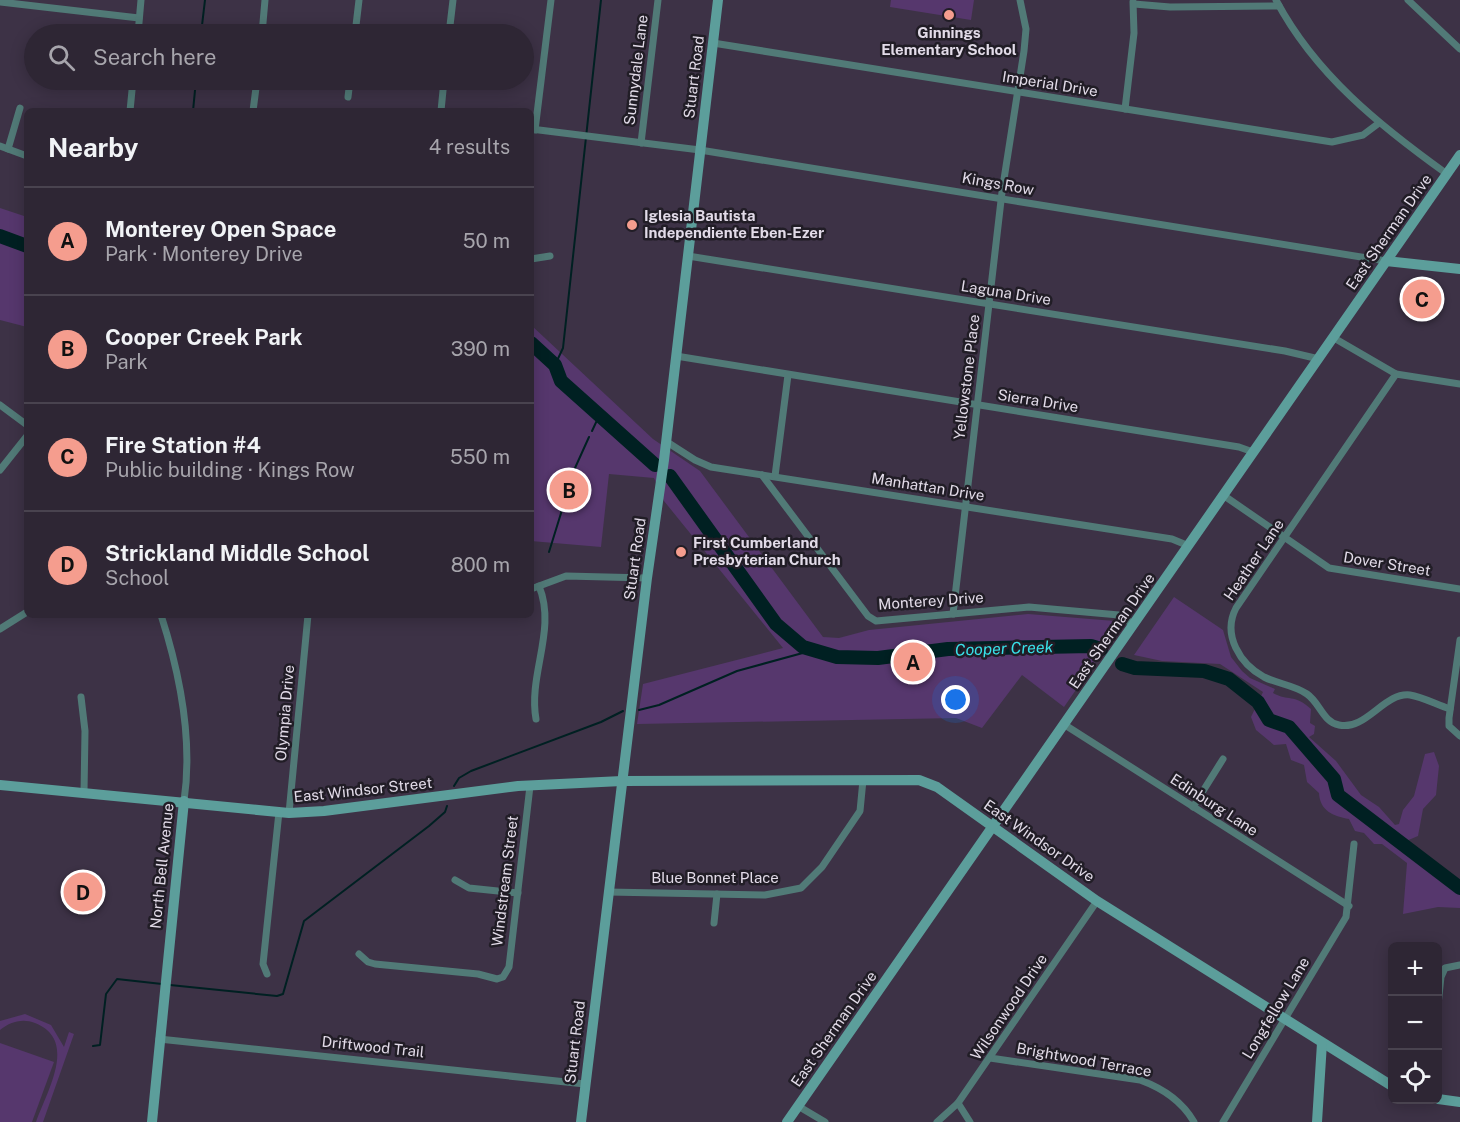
<!DOCTYPE html>
<html lang="en">
<head>
<meta charset="utf-8">
<style>
	:root { --surface:#2e2634; --page:#362e3c; --text:#f1f3f6; --muted:#a7a5ac; --line:#49434f; --accent:#f59d8e }
	body { margin:0; font-family:"Public Sans",sans-serif; background:var(--page); color:var(--text) }
	.controls { position:absolute; right:18px; bottom:18px; display:grid; overflow:hidden; border-radius:9px; box-shadow:0 3px 15px #0003 }
	.controls button { width:54px; height:54px; display:grid; place-items:center; padding:0; border:0; border-bottom:2px solid var(--line); background:var(--surface); color:var(--text); font:30px sans-serif }
	.you { position:absolute; left:956px; top:700px; width:21px; height:21px; margin:-15px; border:4px solid #fff; border-radius:50%; background:#1a73e8; box-shadow:0 0 0 9px #1a73e833 }
	.badge { display:grid; place-items:center; width:39px; height:39px; border-radius:50%; background:var(--accent); color:#111; font-size:20px; font-weight:700 }
	.pin { position:absolute; translate:-50% -50%; border:3px solid #fff; box-shadow:0 2px 6px #0006 }
	.list { margin:0; padding:0; list-style:none }
	h2 { display:flex; justify-content:space-between; align-items:center; height:78px; margin:0; padding:0 24px; font-size:26px }
	h2 small { font-size:20px; font-weight:400; color:var(--muted) }
	.list li { display:grid; grid-template-columns:39px 1fr auto; gap:18px; align-items:center; box-sizing:border-box; height:108px; padding:0 24px; border-top:2px solid var(--line) }
	.list b { display:block; font-size:22px; white-space:nowrap }
	.list p { margin:0; font-size:20px; white-space:nowrap; color:var(--muted) }
	.list em { font-size:20px; font-style:normal; color:var(--muted) }
	.icon { flex:none; width:33px; height:33px; fill:none; stroke:currentColor; stroke-width:2; stroke-linecap:round; stroke-linejoin:round }
	.map { position:relative; flex:none; width:1460px; height:1122px; overflow:hidden }
	.search { position:absolute; background:var(--surface); box-shadow:0 3px 15px #0003; left:24px; top:24px; width:510px; height:66px; display:flex; align-items:center; gap:15px; box-sizing:border-box; padding:0 21px; border-radius:33px; color:var(--muted); font-size:22px }
	.panel { position:absolute; background:var(--surface); box-shadow:0 3px 15px #0003; left:24px; top:108px; width:510px; height:510px; border-radius:9px }
	.map>svg:first-child { display:block }
	.green { fill:#56376d }
	.lines { fill:none; stroke-linecap:round; stroke-linejoin:round }
	.stream { stroke:#002022; stroke-width:2 }
	.river { stroke:#002022; stroke-width:14 }
	.street { stroke:#517a77; stroke-width:7 }
	.secondary { stroke:#5c9e9b; stroke-width:10 }
	.poi-dot { fill:#f59d8e; stroke:#211d26; stroke-width:2 }
	.labels { text-anchor:middle; stroke-width:5; stroke-linejoin:round; paint-order:stroke }
	.poi-label { font-size:15px; font-weight:bold; fill:#e2dbe8; stroke:#211d26; text-anchor:start }
	.street-label { font-size:15px; fill:#e2dbe8; stroke:#211d26 }
	.water-label { font-size:16px; font-style:italic; fill:#38e1e8; stroke:#211d26 }
</style>
</head>
<body>
<div class="map">
<svg width="1460" height="1122" viewBox="0 0 1460 1122">
	<rect width="100%" height="100%" fill="#3d3246"/>
	<g class="green">
		<path d="M891,0H974L971,20L890,7Z"/>
		<path d="M0,208L27,217V327L0,320Z"/>
		<path d="M531,325L653,439L700,471L823,637L839,638L869,630L1028,614L1115,621L1121,625L1064,707L1022,675L982,728L956,718L637,724L643,684L783,648L664,501L654,478L609,474L601,547L531,541Z"/>
		<path d="M1174,597L1223,630L1231,657L1242,671L1250,678L1275,689L1273,693C1289,702 1293,693 1311,709L1310,723L1315,726L1314,734L1309,737L1336,761L1361,795L1379,807L1395,825L1399,824L1403,810L1414,796L1425,754L1434,752L1439,766L1436,795L1423,809L1418,836L1399,844L1460,895V908L1438,907L1403,914L1407,863L1382,844H1374L1364,833L1355,831L1349,819C1333,816 1320,811 1319,793L1307,782L1304,765L1291,760L1286,744L1274,745L1256,730L1251,717L1263,692L1220,664L1162,661L1134,655Z"/>
		<path d="M25,1014L51,1025L64,1047L69,1032L74,1034L43,1122H36C46,1093 79,1040 35,1023C22,1018 10,1022 0,1030V1021Z"/>
		<path d="M0,1043L54,1062L32,1122H0Z"/>
	</g>
	<g class="lines">
		<g class="stream">
			<path d="M201,34L205,0"/>
			<path d="M193,111L196,80"/>
			<path d="M555,365L563,348L601,0"/>
			<path d="M592,431L599,416"/>
			<path d="M549,552L575,468L589,437"/>
			<path d="M639,710L659,705L737,671L810,651"/>
			<path d="M454,786L459,778L471,771L601,722L623,711"/>
			<path d="M170,985L277,996L283,994L304,921L429,826L445,812L447,806"/>
			<path d="M93,1046L100,1045L106,994L117,979L162,984"/>
		</g>
		<g class="river">
			<path d="M0,236L27,246"/>
			<path d="M531,343L555,365L561,381L655,465"/>
			<path d="M670,476L776,624L803,647L837,657L878,658L948,649L1091,646L1101,649"/>
			<path d="M1122,664L1135,668L1204,671L1229,679L1258,702L1269,720L1289,727L1334,779L1338,795L1460,888"/>
		</g>
		<g class="street">
			<path d="M1276,0C1315,74 1380,126 1447,174"/>
			<path d="M1408,0L1460,49"/>
			<path d="M0,2L139,18"/>
			<path d="M1134,4L1170,7L1279,6"/>
			<path d="M138,34L141,0"/>
			<path d="M262,34L265,0"/>
			<path d="M355,34L359,0"/>
			<path d="M449,34L453,0"/>
			<path d="M713,43L1332,142L1363,135L1379,123"/>
			<path d="M348,97L350,80"/>
			<path d="M1125,109L1134,33L1133,2"/>
			<path d="M130,111L133,80"/>
			<path d="M253,111L257,80"/>
			<path d="M441,111L444,80"/>
			<path d="M531,129L700,150L1386,261"/>
			<path d="M535,130L551,0"/>
			<path d="M641,143L658,0"/>
			<path d="M0,146L27,156"/>
			<path d="M8,149L20,108"/>
			<path d="M688,256L1285,351L1319,359"/>
			<path d="M531,259L550,256"/>
			<path d="M1334,338L1396,374L1460,384"/>
			<path d="M676,356L1239,447L1253,452"/>
			<path d="M1396,374L1236,608C1222,635 1240,664 1264,677C1278,684 1294,685 1307,694C1320,703 1323,722 1339,725C1366,731 1384,692 1410,695C1423,697 1437,705 1450,709"/>
			<path d="M0,405L27,425"/>
			<path d="M667,442L695,460L711,467L1172,539L1189,546"/>
			<path d="M0,470L27,436"/>
			<path d="M762,475L868,616L876,621L1029,607L1119,615L1134,625"/>
			<path d="M775,476L788,375"/>
			<path d="M1223,495L1329,568L1460,589"/>
			<path d="M531,589L566,576L647,578"/>
			<path d="M953,614L1002,192L1024,51L1026,29L1020,0"/>
			<path d="M161,615C180,674 193,740 184,801"/>
			<path d="M0,629L27,612"/>
			<path d="M1460,640L1449,718V726L1460,736"/>
			<path d="M81,697L85,731L84,793"/>
			<path d="M536,719C528,674 557,630 539,586"/>
			<path d="M1065,725L1349,906"/>
			<path d="M1193,807L1223,759"/>
			<path d="M289,813L308,615"/>
			<path d="M455,880L469,888L518,893"/>
			<path d="M608,892L765,895L801,888L822,867L860,811L863,780"/>
			<path d="M714,923L717,894"/>
			<path d="M359,954L368,962L375,964L478,974L497,979L503,977L509,967L530,786"/>
			<path d="M267,974L263,964L279,812"/>
			<path d="M1438,1005L1441,977L1445,968L1460,965"/>
			<path d="M159,1039L585,1084"/>
			<path d="M990,1058L1140,1080C1162,1088 1182,1101 1194,1122"/>
			<path d="M958,1103L970,1122"/>
			<path d="M798,1106L825,1122"/>
			<path d="M937,1122L958,1103L1097,901"/>
			<path d="M1223,1122L1346,917L1354,844"/>
		</g>
		<g class="secondary">
			<path d="M1386,261L1460,269"/>
			<path d="M0,785L289,813L324,811L518,786L622,781L919,780L937,787L1097,901L1392,1086"/>
			<path d="M1438,1099L1460,1102"/>
			<path d="M152,1122L184,801"/>
			<path d="M581,1122L647,578L664,460L718,0"/>
			<path d="M787,1122L1460,155"/>
			<path d="M1317,1122L1322,1043"/>
		</g>
	</g>
	<g class="poi-dot">
		<circle cx="949" cy="15" r="6"/>
		<circle cx="632" cy="225" r="6"/>
		<circle cx="681" cy="552" r="6"/>
	</g>
	<g class="labels">
		<g class="poi-label">
			<text x="949" y="38" text-anchor="middle">Ginnings<tspan x="949" dy="17">Elementary School</tspan></text>
			<text x="644" y="221">Iglesia Bautista<tspan x="644" dy="17">Independiente Eben-Ezer</tspan></text>
			<text x="693" y="548">First Cumberland<tspan x="693" dy="17">Presbyterian Church</tspan></text>
		</g>
		<g class="street-label">
			<text transform="translate(636 70) rotate(-83)" y="5">Sunnydale Lane</text>
			<text transform="translate(694 77) rotate(-83)" y="5">Stuart Road</text>
			<text transform="translate(1050 84) rotate(9)" y="5">Imperial Drive</text>
			<text transform="translate(998 184) rotate(10)" y="5">Kings Row</text>
			<text transform="translate(1389 232) rotate(-55)" y="5">East Sherman Drive</text>
			<text transform="translate(1006 293) rotate(9)" y="5">Laguna Drive</text>
			<text transform="translate(967 377) rotate(-83)" y="5">Yellowstone Place</text>
			<text transform="translate(1038 401) rotate(9)" y="5">Sierra Drive</text>
			<text transform="translate(928 487) rotate(9)" y="5">Manhattan Drive</text>
			<text transform="translate(635 559) rotate(-82)" y="5">Stuart Road</text>
			<text transform="translate(1254 560) rotate(-56)" y="5">Heather Lane</text>
			<text transform="translate(1387 564) rotate(9)" y="5">Dover Street</text>
			<text transform="translate(931 601) rotate(-4)" y="5">Monterey Drive</text>
			<text transform="translate(1112 631) rotate(-55)" y="5">East Sherman Drive</text>
			<text transform="translate(285 713) rotate(-85)" y="5">Olympia Drive</text>
			<text transform="translate(363 790) rotate(-6)" y="5">East Windsor Street</text>
			<text transform="translate(1214 805) rotate(33)" y="5">Edinburg Lane</text>
			<text transform="translate(1039 841) rotate(35)" y="5">East Windsor Drive</text>
			<text transform="translate(162 866) rotate(-84)" y="5">North Bell Avenue</text>
			<text x="715" y="883">Blue Bonnet Place</text>
			<text transform="translate(505 881) rotate(-83)" y="5">Windstream Street</text>
			<text transform="translate(1009 1007) rotate(-56)" y="5">Wilsonwood Drive</text>
			<text transform="translate(1276 1008) rotate(-59)" y="5">Longfellow Lane</text>
			<text transform="translate(834 1029) rotate(-55)" y="5">East Sherman Drive</text>
			<text transform="translate(575 1042) rotate(-83)" y="5">Stuart Road</text>
			<text transform="translate(373 1047) rotate(6)" y="5">Driftwood Trail</text>
			<text transform="translate(1084 1060) rotate(10)" y="5">Brightwood Terrace</text>
		</g>
		<g class="water-label">
			<text transform="translate(1004 648) rotate(-2)" y="6">Cooper Creek</text>
		</g>
	</g>
</svg>
<div class="controls">
<button>+</button>
<button>−</button>
<button><svg class="icon" aria-label="locate" viewBox="0 0 24 24"><circle cx="12" cy="12" r="6"/><path d="M12 2v4M12 18v4M2 12h4M18 12h4"/></svg></button>
</div>
<div class="you"></div>
<div class="pin badge" style="left:913px;top:662px">A</div>
<div class="pin badge" style="left:569px;top:490px">B</div>
<div class="pin badge" style="left:1422px;top:299px">C</div>
<div class="pin badge" style="left:83px;top:892px">D</div>
<div class="search"><svg class="icon" aria-label="search" viewBox="0 0 24 24"><circle cx="10" cy="10" r="6"/><path d="M15 15l6 6"/></svg>Search here</div>
<section class="panel">
<h2>Nearby<small>4 results</small></h2>
<ul class="list">
<li><span class="badge">A</span><div><b>Monterey Open Space</b><p>Park · Monterey Drive</p></div><em>50 m</em></li>
<li><span class="badge">B</span><div><b>Cooper Creek Park</b><p>Park</p></div><em>390 m</em></li>
<li><span class="badge">C</span><div><b>Fire Station #4</b><p>Public building · Kings Row</p></div><em>550 m</em></li>
<li><span class="badge">D</span><div><b>Strickland Middle School</b><p>School</p></div><em>800 m</em></li>
</ul>
</section>
</div>
</body>
</html>
